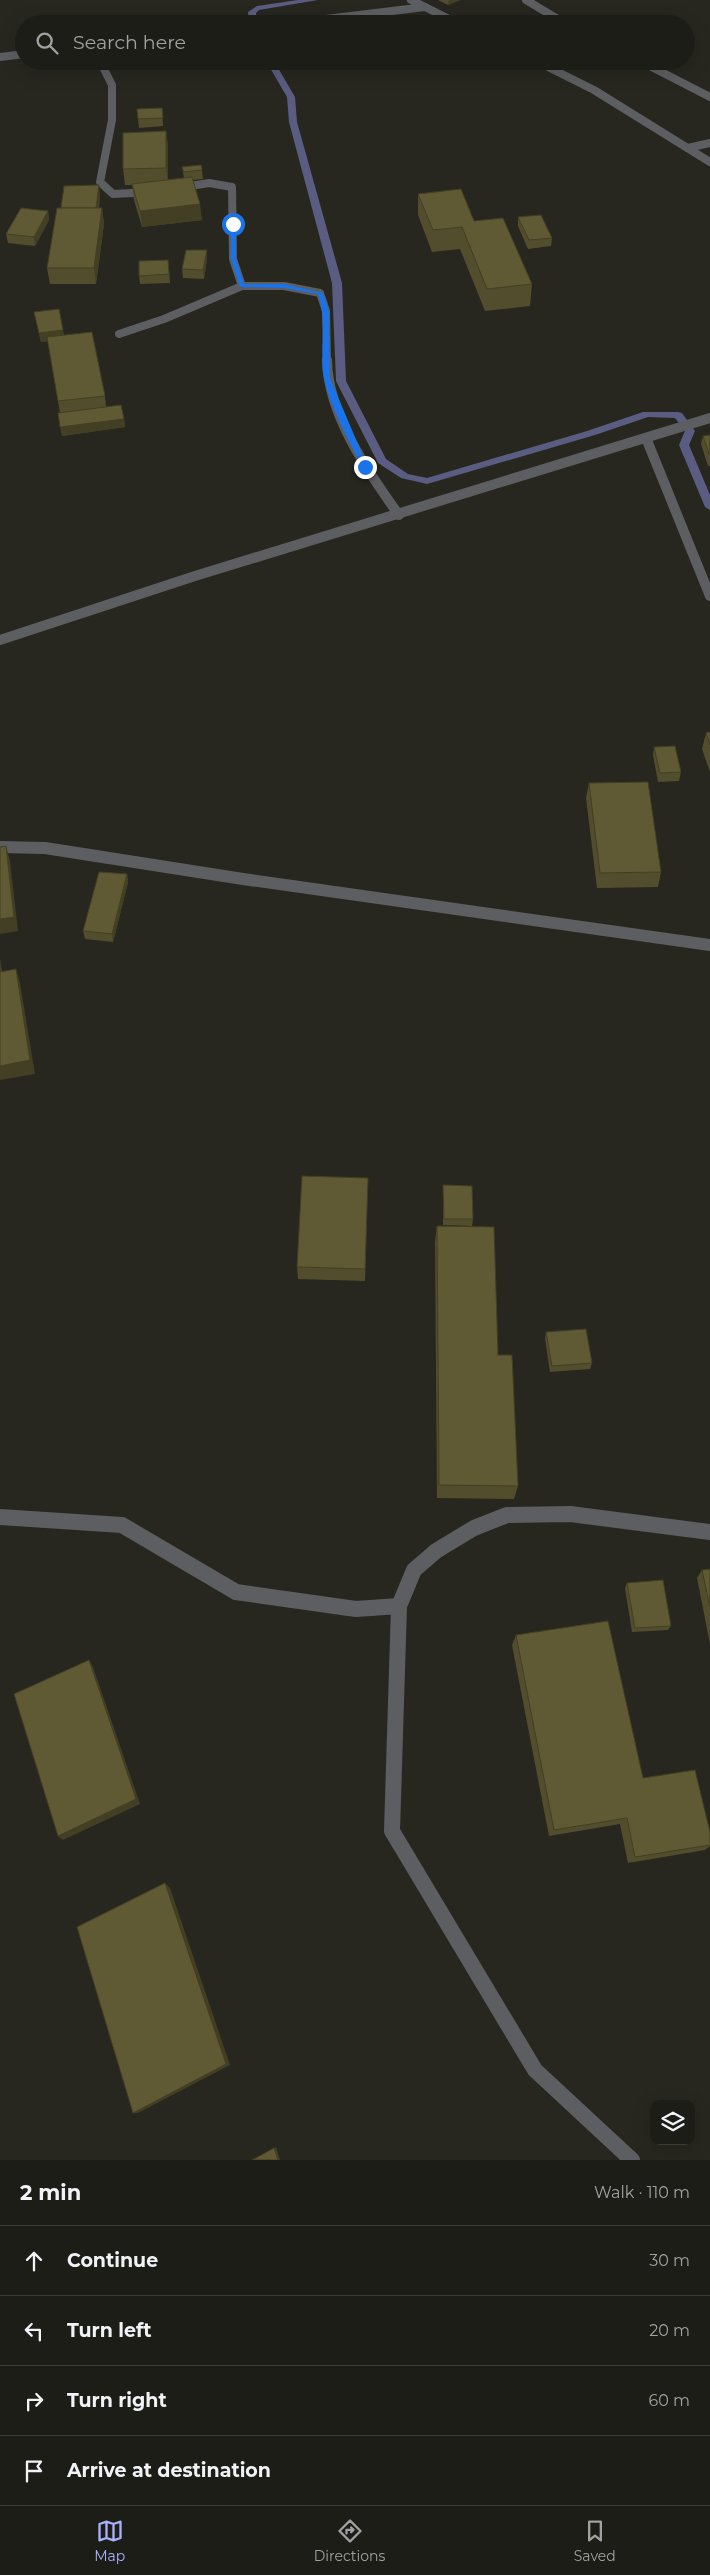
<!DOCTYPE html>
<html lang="en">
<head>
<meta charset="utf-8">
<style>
	:root { --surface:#1d1d18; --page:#2a2a25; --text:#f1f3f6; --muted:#a0a2a2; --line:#3b3b37; --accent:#a9b0fc }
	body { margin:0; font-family:Montserrat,sans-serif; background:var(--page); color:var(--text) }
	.controls { position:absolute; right:15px; bottom:15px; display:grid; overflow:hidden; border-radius:10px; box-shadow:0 5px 20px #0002 }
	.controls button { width:45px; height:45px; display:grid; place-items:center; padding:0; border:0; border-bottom:1px solid var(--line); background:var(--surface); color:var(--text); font:25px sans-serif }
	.stop { position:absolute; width:15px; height:15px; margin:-11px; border:4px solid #1a73e8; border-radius:50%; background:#fff }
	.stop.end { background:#1a73e8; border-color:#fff; box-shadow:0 1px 5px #0008 }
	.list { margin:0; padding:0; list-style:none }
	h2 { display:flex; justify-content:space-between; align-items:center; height:65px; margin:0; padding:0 20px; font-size:21px }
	h2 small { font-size:16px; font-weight:400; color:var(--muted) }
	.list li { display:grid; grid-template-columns:32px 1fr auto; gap:15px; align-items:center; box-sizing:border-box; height:70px; padding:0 20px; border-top:1px solid var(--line) }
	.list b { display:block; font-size:19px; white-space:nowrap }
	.list em { font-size:16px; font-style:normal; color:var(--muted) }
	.icon { flex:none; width:28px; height:28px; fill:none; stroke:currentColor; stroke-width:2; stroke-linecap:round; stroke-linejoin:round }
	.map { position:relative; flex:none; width:710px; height:2160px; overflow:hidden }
	.search { position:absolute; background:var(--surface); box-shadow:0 5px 20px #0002; left:15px; right:15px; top:15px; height:55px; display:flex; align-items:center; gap:12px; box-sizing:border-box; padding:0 18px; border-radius:28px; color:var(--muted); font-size:19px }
	.sheet { height:345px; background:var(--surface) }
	nav { display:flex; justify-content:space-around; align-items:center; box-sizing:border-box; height:70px; border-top:1px solid var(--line); background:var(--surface); font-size:14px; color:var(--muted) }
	nav a { display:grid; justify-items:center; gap:2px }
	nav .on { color:var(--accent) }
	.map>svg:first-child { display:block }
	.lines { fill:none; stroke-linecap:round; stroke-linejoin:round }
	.stream { fill:#5a5d81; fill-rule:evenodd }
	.minor-far3 { stroke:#5d5e61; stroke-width:8 }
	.minor-far2 { stroke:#5d5e61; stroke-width:10 }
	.minor-far1 { stroke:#5d5e61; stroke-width:12 }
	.minor { stroke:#5d5e61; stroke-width:16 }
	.wall { fill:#524d2c }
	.shaded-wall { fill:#423f24 }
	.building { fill:#5f5a33; stroke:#423f24 }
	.route { fill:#1a73e8 }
</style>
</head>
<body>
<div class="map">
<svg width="710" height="2160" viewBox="0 0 710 2160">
	<rect width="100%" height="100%" fill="#272720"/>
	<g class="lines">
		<g class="stream">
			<path d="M298,0H318L259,10L256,13L257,24H249L248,12L257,6Z"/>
			<path d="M266,61H274L295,97L297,122L342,283L346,381L386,459L408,474L427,478L587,431L643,412H678L682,413L695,431L689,445L710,495V510L705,507L679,445L685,431L675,418L648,417L595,435L427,484L401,478L378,463L336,381L332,283L289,122L287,97Z"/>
		</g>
		<g class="minor-far3">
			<path d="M411,0L459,24"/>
			<path d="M526,0L566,24"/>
			<path d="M285,24L425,7"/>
			<path d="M0,57L24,54"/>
			<path d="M100,61L112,85V120L100,182L113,194L151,192"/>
			<path d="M536,61L594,90L710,162"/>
			<path d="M640,61L710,97"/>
			<path d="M688,148L710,143"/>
			<path d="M178,188L209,183L232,187L233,259L242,286"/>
			<path d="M119,334L164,319L242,286H284L320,293L326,311L327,361"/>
		</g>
		<g class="minor-far2">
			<path d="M327,360C328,415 368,472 399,515"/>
			<path d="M646,438L710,596"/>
			<path d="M0,640L195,576L710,418"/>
		</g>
		<path class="minor-far1" d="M0,847L45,848L243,879L710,945"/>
		<g class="minor">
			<path d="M0,1517L122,1525L236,1592L356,1609L399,1606"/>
			<path d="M632,2160L535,2070L392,1831L399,1606L414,1570L436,1551L474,1528L507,1515L570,1514L710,1532"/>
		</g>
	</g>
	<g class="wall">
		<path d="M438,0H460L448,5Z"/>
		<path d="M162,108L163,126L139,128L137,109Z"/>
		<path d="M166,131L168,147V180L184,178L182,167L202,170L203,179L193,180L202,220L142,227L134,200L132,185H125L123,169Z"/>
		<path d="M100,194L99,208H102L104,224L96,284H50L47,268Z"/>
		<path d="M418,194L474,221L532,284L530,306L485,311L460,249L432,252L418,215Z"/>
		<path d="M48,211L49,220L35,246L8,243L6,234Z"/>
		<path d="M518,217L552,238L551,246L528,249L518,226Z"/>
		<path d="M207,259L204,279L183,278L182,269Z"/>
		<path d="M169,269L170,283L140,284L139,276Z"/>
		<path d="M34,312L64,335L105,396L106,407L124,419L125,427L62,436L60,413L48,341L41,342Z"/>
		<path d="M710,435V466H708L701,444L703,436Z"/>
		<path d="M710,732V772L702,749L706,733Z"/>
		<path d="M654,747L681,772L679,781L658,782L653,755Z"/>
		<path d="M589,783L661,872L658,887L597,888L586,798Z"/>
		<path d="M127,874L128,882L113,942L85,939L83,931Z"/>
		<path d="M368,1178L365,1281L298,1279L297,1267Z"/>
		<path d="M443,1185L473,1219L472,1226L443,1225Z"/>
		<path d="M437,1226L498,1355L518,1486L514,1499L437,1498L435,1242Z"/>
		<path d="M546,1332L592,1363L590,1369L550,1372L545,1338Z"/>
		<path d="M710,1569V1644L697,1578L702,1570Z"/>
		<path d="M627,1583L671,1626L668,1630L632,1632L625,1588Z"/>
		<path d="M516,1635L643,1778L710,1832V1846L705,1850L628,1863L620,1824L549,1836L512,1645Z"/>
	</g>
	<g class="shaded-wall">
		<path d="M449,0H460L448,5Z"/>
		<path d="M166,131L168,147V184L166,168Z"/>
		<path d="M99,185L100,194L97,219L96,210Z"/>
		<path d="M200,204L202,220L142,227L140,211Z"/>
		<path d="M102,208L104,224L96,284L94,268Z"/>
		<path d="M48,211L49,220L35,246L34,237Z"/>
		<path d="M207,250V259L204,279L203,270Z"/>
		<path d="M63,330L65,339L41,342L39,333Z"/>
		<path d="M124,419L125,427L62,436L60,427Z"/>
		<path d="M6,846L10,861L18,931L0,934V919Z"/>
		<path d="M127,874L128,882L113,942L112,934Z"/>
		<path d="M0,957V958L5,987L0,972Z"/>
		<path d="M16,969L20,983L35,1074L0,1080V1066Z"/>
		<path d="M89,1660L93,1667L140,1804L63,1840L58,1836Z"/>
		<path d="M165,1883L170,1888L230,2065L138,2113H133Z"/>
		<path d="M276,2147L280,2160H278L274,2148Z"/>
	</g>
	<g class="building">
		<path d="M162,108L163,118L138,119L137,109Z"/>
		<path d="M166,131V168L123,169V133Z"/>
		<path d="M201,165L202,170L184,172L182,167Z"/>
		<path d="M192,177L200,204L140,211L132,184Z"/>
		<path d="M99,185L96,208H61L64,186Z"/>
		<path d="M461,189L474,221L503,218L532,284L487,289L462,227L433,230L418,194Z"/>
		<path d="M21,208L48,211L34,237L6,234Z"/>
		<path d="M57,208H102L94,268H47Z"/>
		<path d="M541,215L552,238L529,240L518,217Z"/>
		<path d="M186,250H207L203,270L182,269Z"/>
		<path d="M168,260L169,274L139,276V261Z"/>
		<path d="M59,309L63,330L39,333L34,312Z"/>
		<path d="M92,332L105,396L58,401L47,337Z"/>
		<path d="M121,405L124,419L60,427L58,413Z"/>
		<path d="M710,435V456L703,436Z"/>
		<path d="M710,732V745L706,733Z"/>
		<path d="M675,746L681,772L660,773L654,747Z"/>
		<path d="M648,782L661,872L600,873L589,783Z"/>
		<path d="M6,846L14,917L0,919V847Z"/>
		<path d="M99,872L127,874L112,934L83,931Z"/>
		<path d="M16,969L30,1060L0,1066V972Z"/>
		<path d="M302,1176L368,1178L365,1269L297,1267Z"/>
		<path d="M443,1185L472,1186L473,1219H444Z"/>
		<path d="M437,1226L494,1227L498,1355H512L518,1486L439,1485Z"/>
		<path d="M586,1329L592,1363L552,1366L546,1332Z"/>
		<path d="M710,1569V1607L702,1570Z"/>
		<path d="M663,1580L671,1626L635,1628L627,1583Z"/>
		<path d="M608,1621L643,1778L695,1770L710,1832V1845L635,1857L627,1818L554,1830L516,1635Z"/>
		<path d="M89,1660L136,1799L58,1836L14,1694Z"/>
		<path d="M165,1883L226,2064L133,2113L77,1927Z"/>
		<path d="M274,2148L278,2160H252Z"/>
	</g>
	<path class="route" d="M233,222L236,224V259L244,284H284L323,293L329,311L330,378L368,468L362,467C350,442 329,405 324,378C319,349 328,324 318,294L284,288L240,287L231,259V224Z"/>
</svg>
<div class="controls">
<button><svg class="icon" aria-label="layers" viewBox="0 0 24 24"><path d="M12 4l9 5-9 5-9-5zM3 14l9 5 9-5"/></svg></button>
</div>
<div class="stop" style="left:233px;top:224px"></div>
<div class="stop end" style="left:365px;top:467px"></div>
<div class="search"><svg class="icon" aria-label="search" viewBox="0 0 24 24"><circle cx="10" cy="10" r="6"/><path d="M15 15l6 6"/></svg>Search here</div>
</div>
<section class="sheet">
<h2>2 min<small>Walk · 110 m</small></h2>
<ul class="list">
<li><svg class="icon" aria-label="ahead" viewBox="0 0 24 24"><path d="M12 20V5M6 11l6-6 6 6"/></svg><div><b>Continue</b></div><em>30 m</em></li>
<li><svg class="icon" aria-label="left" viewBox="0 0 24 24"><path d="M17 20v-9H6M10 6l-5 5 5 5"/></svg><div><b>Turn left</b></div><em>20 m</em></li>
<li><svg class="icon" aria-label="right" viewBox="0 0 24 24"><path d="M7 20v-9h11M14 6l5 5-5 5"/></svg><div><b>Turn right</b></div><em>60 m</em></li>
<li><svg class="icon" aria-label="arrive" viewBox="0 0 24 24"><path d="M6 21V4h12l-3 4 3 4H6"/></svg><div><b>Arrive at destination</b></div></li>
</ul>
</section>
<nav>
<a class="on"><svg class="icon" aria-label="map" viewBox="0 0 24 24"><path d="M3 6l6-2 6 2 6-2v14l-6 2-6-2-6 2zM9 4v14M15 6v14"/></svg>Map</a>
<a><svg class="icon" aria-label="directions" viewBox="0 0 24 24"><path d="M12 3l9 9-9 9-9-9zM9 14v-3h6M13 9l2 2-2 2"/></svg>Directions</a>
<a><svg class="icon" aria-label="saved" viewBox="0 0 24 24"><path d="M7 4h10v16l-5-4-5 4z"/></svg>Saved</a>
</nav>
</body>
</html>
